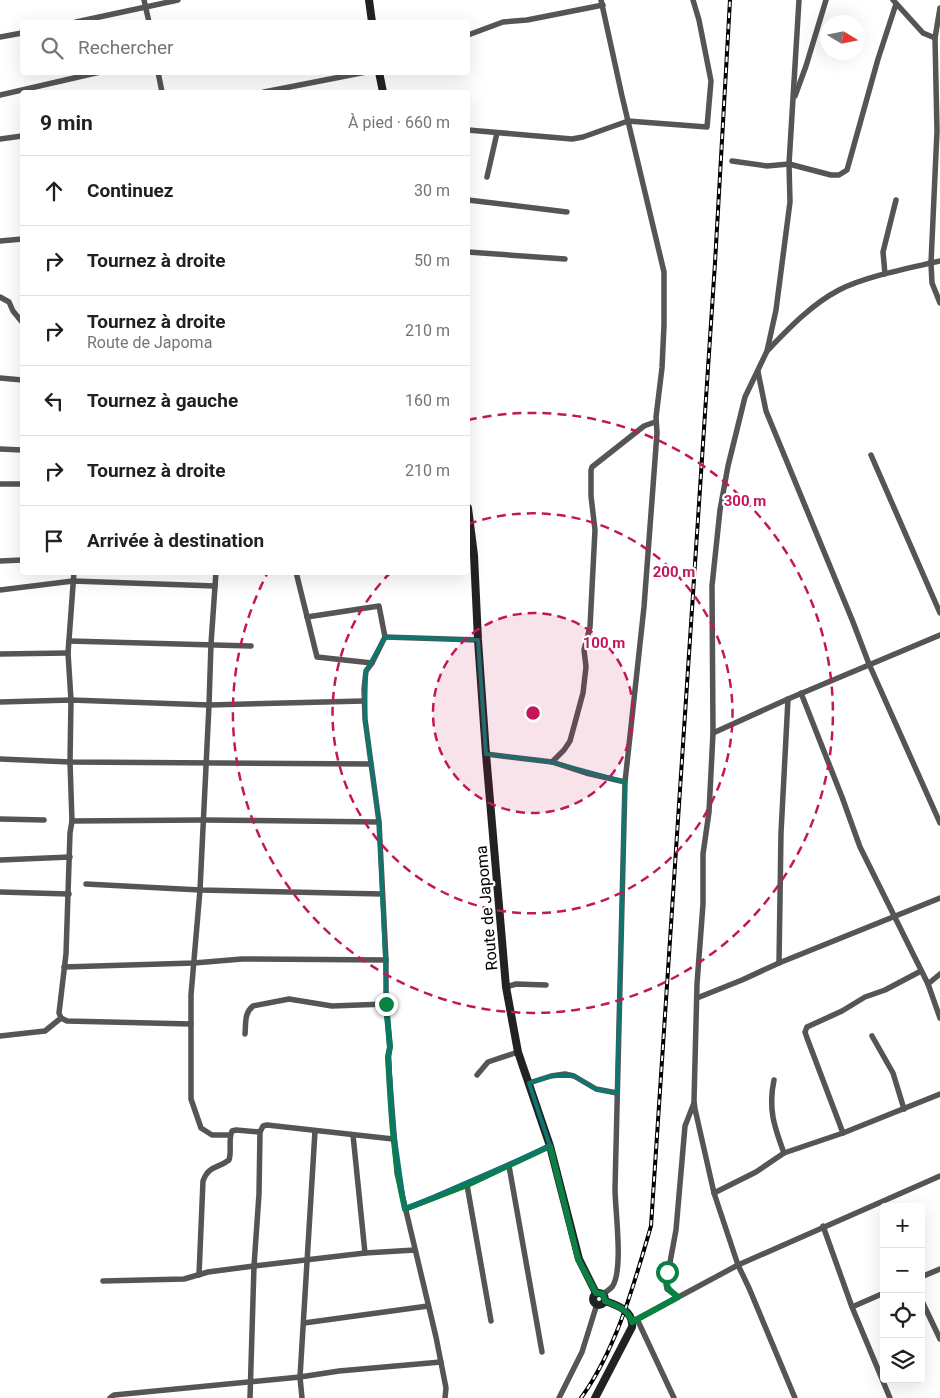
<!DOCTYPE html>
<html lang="fr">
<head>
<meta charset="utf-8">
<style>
	:root { --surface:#fff; --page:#f2f2f2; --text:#202124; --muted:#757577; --line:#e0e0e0 }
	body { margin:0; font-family:Roboto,sans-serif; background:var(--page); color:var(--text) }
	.controls { position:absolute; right:15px; bottom:15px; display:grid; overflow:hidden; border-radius:5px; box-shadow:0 5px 20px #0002 }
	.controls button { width:45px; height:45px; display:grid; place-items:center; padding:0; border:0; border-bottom:1px solid var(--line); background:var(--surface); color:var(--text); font:25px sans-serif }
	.compass { position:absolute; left:820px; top:15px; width:45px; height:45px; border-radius:50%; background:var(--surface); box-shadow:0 5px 20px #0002; rotate:100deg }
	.stop { position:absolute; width:15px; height:15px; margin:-11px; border:4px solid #0b8043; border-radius:50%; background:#fff }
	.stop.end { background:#0b8043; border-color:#fff; box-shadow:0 1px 5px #0008 }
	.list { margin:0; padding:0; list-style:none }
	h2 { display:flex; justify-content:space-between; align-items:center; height:65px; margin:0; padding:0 20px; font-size:21px }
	h2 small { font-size:16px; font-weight:400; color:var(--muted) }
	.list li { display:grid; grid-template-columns:32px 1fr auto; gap:15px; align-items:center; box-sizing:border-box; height:70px; padding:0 20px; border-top:1px solid var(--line) }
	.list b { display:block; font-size:19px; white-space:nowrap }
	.list p { margin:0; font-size:16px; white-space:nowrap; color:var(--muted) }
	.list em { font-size:16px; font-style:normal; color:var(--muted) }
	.icon { flex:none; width:28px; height:28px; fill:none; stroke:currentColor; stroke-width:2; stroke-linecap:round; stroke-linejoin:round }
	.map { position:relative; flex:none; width:940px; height:1398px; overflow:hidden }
	.search { position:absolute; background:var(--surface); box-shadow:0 5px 20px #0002; left:20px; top:20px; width:450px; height:55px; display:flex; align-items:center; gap:12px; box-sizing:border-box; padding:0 18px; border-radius:5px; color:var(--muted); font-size:19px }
	.panel { position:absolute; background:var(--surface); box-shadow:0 5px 20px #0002; left:20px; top:90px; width:450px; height:485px; border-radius:5px }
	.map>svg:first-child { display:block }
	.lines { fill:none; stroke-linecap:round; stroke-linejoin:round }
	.street { stroke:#555; stroke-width:5.5 }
	.secondary { stroke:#222; stroke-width:8 }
	.rail-casing { stroke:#000; stroke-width:4 }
	.rail { stroke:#fff; stroke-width:2; stroke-dasharray:5.5; stroke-linecap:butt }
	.route { stroke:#0b8043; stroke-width:6 }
	.marked { fill:none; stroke:#0f766e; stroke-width:4; stroke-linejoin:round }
	.ring { fill:none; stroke:#c2185b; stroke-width:2.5; stroke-dasharray:9 6 }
	.labels { text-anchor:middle; stroke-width:4.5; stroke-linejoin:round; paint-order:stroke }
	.street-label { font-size:16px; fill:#000; stroke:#fff }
	.centre { fill:#c2185b; stroke:#fff; stroke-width:2.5 }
	.ring-label { font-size:15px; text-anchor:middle; font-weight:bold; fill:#c2185b; stroke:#fff; stroke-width:4.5; stroke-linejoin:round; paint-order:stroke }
</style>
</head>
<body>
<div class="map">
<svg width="940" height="1398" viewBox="0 0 940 1398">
	<rect width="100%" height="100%" fill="#fff"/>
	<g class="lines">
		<g class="street">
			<path d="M144,0L149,22"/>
			<path d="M601,0L622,96L664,272V325L662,368L656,417L657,433L644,607L625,782L615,1189C615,1210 624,1271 612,1287C610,1289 606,1292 603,1294"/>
			<path d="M893,0L923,33L935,38"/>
			<path d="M940,8L935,38L937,131L931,263L932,283L940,303"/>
			<path d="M76,22L178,0"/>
			<path d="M468,35L503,22L527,20L603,5"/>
			<path d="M0,37L22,33"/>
			<path d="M158,72L162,92"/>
			<path d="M264,92L366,72"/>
			<path d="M0,95L100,72"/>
			<path d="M795,96L806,66L826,0"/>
			<path d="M468,130L572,139L583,137L628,121L707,127L711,81L699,20L693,0"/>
			<path d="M0,139L22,136"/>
			<path d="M732,161L767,166L789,164L831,175H839L847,170L878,59L896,4"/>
			<path d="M487,177L497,133"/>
			<path d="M468,200L567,212"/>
			<path d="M0,241L22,239"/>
			<path d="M468,252L565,259"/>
			<path d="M885,274L883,252L896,200"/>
			<path d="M0,297L9,302L13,311L22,322"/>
			<path d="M768,350C789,328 812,304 839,290C866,276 910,268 940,261"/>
			<path d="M758,372L766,411L853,622L869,664L940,823"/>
			<path d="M0,378L22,380"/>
			<path d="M0,449L22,450"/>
			<path d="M871,455L940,613"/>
			<path d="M0,484H22"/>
			<path d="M0,561L22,560"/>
			<path d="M74,572L68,653L71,700L70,762L72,821L70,833L66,954L59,1013L61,1018L67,1021L191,1024"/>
			<path d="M216,572L211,644L209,705L200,890L191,995V1099L201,1128L212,1135H230"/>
			<path d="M296,572L317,657L372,663"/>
			<path d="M0,590L73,581L215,586"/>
			<path d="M307,617L379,606L385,637L372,663L366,671L364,689L365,719L379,822L386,960V1004L390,1047L388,1057L397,1173L436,1337L446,1388L445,1398"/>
			<path d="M385,637L478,640"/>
			<path d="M69,641L251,646"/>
			<path d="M0,654L68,653"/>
			<path d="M801,693L842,797L860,847L928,984L940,1018"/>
			<path d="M0,702L71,700L209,705L364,701"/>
			<path d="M713,733L788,699L940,635"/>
			<path d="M486,754L552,762L586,773L625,782"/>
			<path d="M0,759L70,762L371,764"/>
			<path d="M552,762L564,750L570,741L583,693L586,667L584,650L590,627L595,530L591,496V470L592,467L644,426L655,422"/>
			<path d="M0,819L44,820"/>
			<path d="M72,821L203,820L379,822"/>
			<path d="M0,860L70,857"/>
			<path d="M86,884L200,890L382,894"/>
			<path d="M0,892L69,894"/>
			<path d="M779,963L781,833L788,699"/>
			<path d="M64,967L194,963L242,959L386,960"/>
			<path d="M928,984L940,974"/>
			<path d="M506,987L516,984L546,985"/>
			<path d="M697,998L742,980L779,963L940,898"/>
			<path d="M245,1034C246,1024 244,1013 253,1006L289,999L332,1006L386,1004"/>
			<path d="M0,1036L45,1031L61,1018"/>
			<path d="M872,1036L893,1073L904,1109"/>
			<path d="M477,1075L488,1062L518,1052"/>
			<path d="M774,1080C768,1109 774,1126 784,1153"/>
			<path d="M529,1083L551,1076L565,1074L574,1076L596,1089L617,1093"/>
			<path d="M843,1133L807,1038L805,1032L807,1027L842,1011L865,997L885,990L921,971"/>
			<path d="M353,1135L365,1253"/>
			<path d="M509,1166L542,1352"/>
			<path d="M467,1185L491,1321"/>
			<path d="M714,1193L756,1172L784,1153L843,1133L940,1094"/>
			<path d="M405,1209L467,1185L550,1146"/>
			<path d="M823,1226L852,1307L890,1398"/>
			<path d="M199,1275L203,1181C209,1165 217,1169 229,1160C232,1151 228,1140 232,1131L236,1130L260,1132"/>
			<path d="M921,1277L940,1269"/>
			<path d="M103,1281L184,1279L208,1272L254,1266L365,1253L415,1250"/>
			<path d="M678,1297L667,1289L666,1284L676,1230L685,1126L694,1103"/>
			<path d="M921,1299L940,1339"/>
			<path d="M852,1307L884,1293"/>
			<path d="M637,1319L674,1398"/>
			<path d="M632,1322L738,1265L940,1176"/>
			<path d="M304,1323L428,1306"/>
			<path d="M110,1398L114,1395L300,1377L339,1371L441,1362"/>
			<path d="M250,1398L254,1266L259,1194L260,1132L263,1126L267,1125L393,1139"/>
			<path d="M302,1398L300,1377L315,1131"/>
			<path d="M559,1398L582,1352L597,1304"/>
			<path d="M795,1398L749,1288L738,1265L714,1193L695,1109L694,1101L697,984L703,904V854L709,812L713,733L712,586L720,510L728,466L745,397L767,351L776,310L790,202L789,164L799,0"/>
		</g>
		<g class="secondary">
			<path d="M369,0L372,22"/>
			<path d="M379,72L383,92"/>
			<path d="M468,508L474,555L478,640L486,754L506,987L518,1052L550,1146L579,1259L596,1293"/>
			<circle cx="599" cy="1299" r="6"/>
			<path d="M595,1398L632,1327C634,1311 617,1305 605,1301"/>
		</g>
		<defs>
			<path id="rail" d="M581,1398C617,1348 634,1284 651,1226L715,263L730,0"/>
		</defs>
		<use href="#rail" class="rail-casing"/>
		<use href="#rail" class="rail"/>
	</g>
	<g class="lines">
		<path class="route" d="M386,1004L390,1047L388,1057C391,1109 393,1158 405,1209L467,1185L550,1146L578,1259L596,1293L603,1294L605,1301C616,1305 629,1310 632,1322L678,1297C666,1288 666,1287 667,1272"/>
	</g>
	<path class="marked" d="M385,637L478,640L486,754L552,762L625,782L617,1093L596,1089L574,1076H551L529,1083L550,1146L405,1209L392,1117L379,822L365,719L366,671Z"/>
	<circle cx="533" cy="713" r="100" fill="#c2185b" fill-opacity=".12"/>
	<g class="ring">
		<circle cx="533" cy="713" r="100"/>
		<path d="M468 524A200 200 0 1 1 390 573"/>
		<path d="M468 420A300 300 0 1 1 267 574"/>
	</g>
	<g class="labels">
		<g class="street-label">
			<text transform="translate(486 908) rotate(-95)" y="6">Route de Japoma</text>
		</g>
	</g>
	<circle cx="533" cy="713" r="8" class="centre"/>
	<g class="ring-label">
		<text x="745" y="506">300 m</text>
		<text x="674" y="577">200 m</text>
		<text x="604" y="648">100 m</text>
	</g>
</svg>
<div class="controls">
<button>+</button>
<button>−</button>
<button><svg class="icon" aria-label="locate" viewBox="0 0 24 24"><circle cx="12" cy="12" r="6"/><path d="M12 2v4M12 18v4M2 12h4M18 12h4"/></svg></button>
<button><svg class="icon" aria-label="layers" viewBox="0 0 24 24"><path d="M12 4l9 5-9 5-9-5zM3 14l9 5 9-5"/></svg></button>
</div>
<svg class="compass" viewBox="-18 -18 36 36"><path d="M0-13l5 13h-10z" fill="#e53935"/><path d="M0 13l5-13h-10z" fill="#757577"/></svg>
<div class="stop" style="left:667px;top:1272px"></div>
<div class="stop end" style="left:386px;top:1004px"></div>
<div class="search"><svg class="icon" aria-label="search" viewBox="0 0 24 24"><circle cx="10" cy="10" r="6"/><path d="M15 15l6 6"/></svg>Rechercher</div>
<section class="panel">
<h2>9 min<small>À pied · 660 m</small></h2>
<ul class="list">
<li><svg class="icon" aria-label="ahead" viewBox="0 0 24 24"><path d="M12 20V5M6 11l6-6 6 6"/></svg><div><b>Continuez</b></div><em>30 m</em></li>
<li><svg class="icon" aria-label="right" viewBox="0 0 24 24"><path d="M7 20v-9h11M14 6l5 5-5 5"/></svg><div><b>Tournez à droite</b></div><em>50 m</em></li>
<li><svg class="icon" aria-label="right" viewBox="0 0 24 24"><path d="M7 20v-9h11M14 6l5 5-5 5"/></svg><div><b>Tournez à droite</b><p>Route de Japoma</p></div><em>210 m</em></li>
<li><svg class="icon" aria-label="left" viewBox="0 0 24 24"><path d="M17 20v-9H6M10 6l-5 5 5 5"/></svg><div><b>Tournez à gauche</b></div><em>160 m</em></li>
<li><svg class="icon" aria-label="right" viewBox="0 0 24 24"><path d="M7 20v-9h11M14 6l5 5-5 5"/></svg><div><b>Tournez à droite</b></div><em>210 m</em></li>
<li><svg class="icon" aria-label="arrive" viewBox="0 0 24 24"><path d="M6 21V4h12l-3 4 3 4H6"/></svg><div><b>Arrivée à destination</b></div></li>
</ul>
</section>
</div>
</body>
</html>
